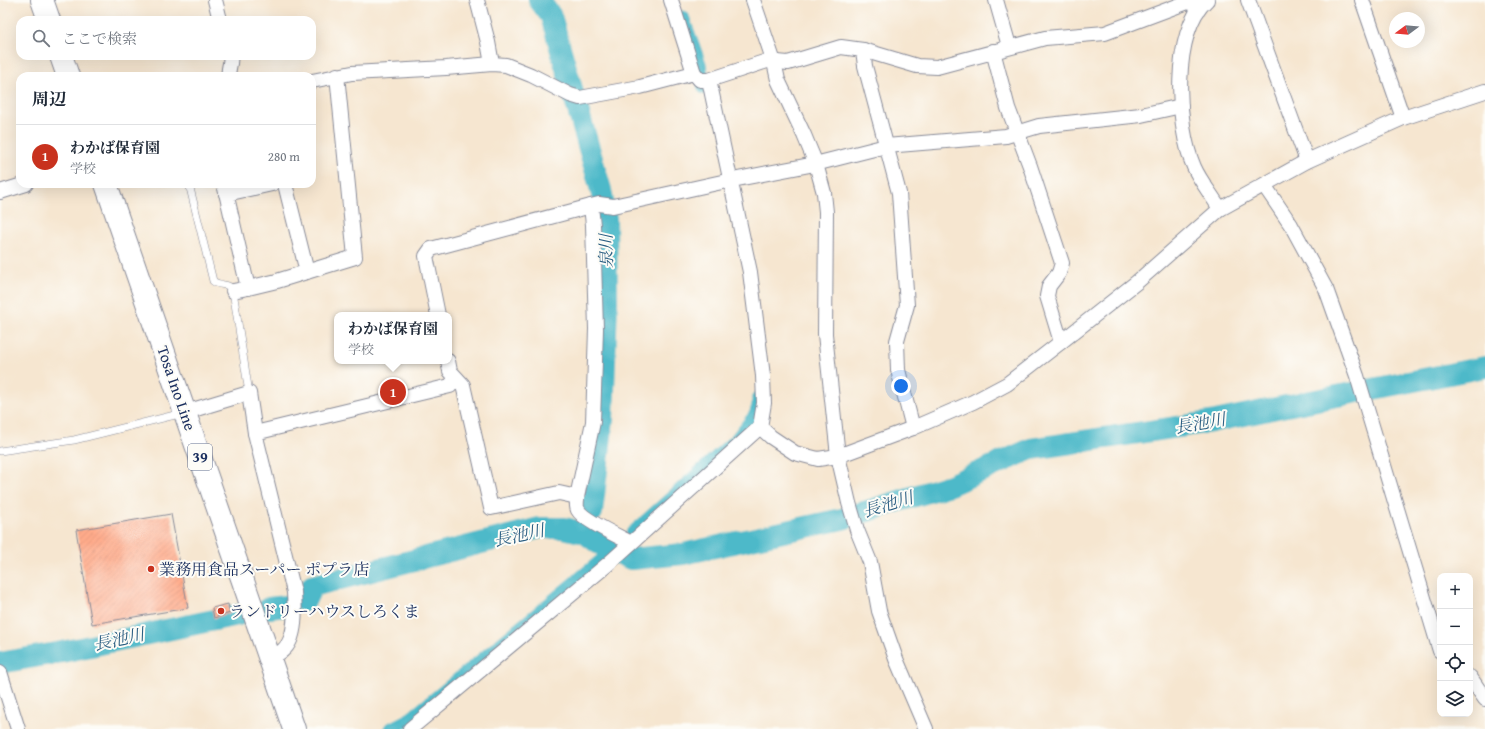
<!DOCTYPE html>
<html lang="ja">
<head>
<meta charset="utf-8">
<style>
	:root { --surface:#fff; --page:#f2f2f3; --text:#1f2937; --muted:#747a83; --line:#e0e1e3; --accent:#c8321e }
	body { margin:0; font-family:"Gentium Book Plus","Noto Serif JP",serif; background:var(--page); color:var(--text) }
	.controls { position:absolute; right:12px; bottom:12px; display:grid; overflow:hidden; border-radius:8px; box-shadow:0 4px 16px #0002 }
	.controls button { width:36px; height:36px; display:grid; place-items:center; padding:0; border:0; border-bottom:1px solid var(--line); background:var(--surface); color:var(--text); font:20px sans-serif }
	.compass { position:absolute; left:1389px; top:12px; width:36px; height:36px; border-radius:50%; background:var(--surface); box-shadow:0 4px 16px #0002; rotate:254deg }
	.you { position:absolute; left:901px; top:386px; width:14px; height:14px; margin:-10px; border:3px solid #fff; border-radius:50%; background:#1a73e8; box-shadow:0 0 0 6px #1a73e833 }
	.badge { display:grid; place-items:center; width:26px; height:26px; border-radius:50%; background:var(--accent); color:#fff; font-size:13px; font-weight:700 }
	.pin { position:absolute; translate:-50% -50%; border:2px solid #fff; box-shadow:0 1px 4px #0006 }
	.popup { position:absolute; left:334px; top:312px; width:118px; height:52px; box-sizing:border-box; display:grid; place-content:center; border-radius:8px; background:var(--surface); filter:drop-shadow(0 1px 3px #0005); font-size:13px; white-space:nowrap; color:var(--muted) }
	.popup b { font-size:15px; color:var(--text) }
	.popup::after { content:''; position:absolute; left:50%; top:100%; margin-left:-8px; border:8px solid transparent; border-top-color:var(--surface) }
	.list { margin:0; padding:0; list-style:none }
	h2 { display:flex; justify-content:space-between; align-items:center; height:52px; margin:0; padding:0 16px; font-size:17px }
	h2 small { font-size:13px; font-weight:400; color:var(--muted) }
	.list li { display:grid; grid-template-columns:26px 1fr auto; gap:12px; align-items:center; box-sizing:border-box; height:64px; padding:0 16px; border-top:1px solid var(--line) }
	.list b { display:block; font-size:15px; white-space:nowrap }
	.list p { margin:0; font-size:13px; white-space:nowrap; color:var(--muted) }
	.list em { font-size:13px; font-style:normal; color:var(--muted) }
	.icon { flex:none; width:22px; height:22px; fill:none; stroke:currentColor; stroke-width:2; stroke-linecap:round; stroke-linejoin:round }
	.map { position:relative; flex:none; width:1485px; height:729px; overflow:hidden }
	.search { position:absolute; background:var(--surface); box-shadow:0 4px 16px #0002; left:16px; top:16px; width:300px; height:44px; display:flex; align-items:center; gap:10px; box-sizing:border-box; padding:0 14px; border-radius:12px; color:var(--muted); font-size:15px }
	.panel { position:absolute; background:var(--surface); box-shadow:0 4px 16px #0002; left:16px; top:72px; width:300px; height:116px; border-radius:12px }
	.map>svg:first-child { display:block }
	.lines { fill:none; stroke-linecap:round; stroke-linejoin:round }
	.canal { stroke:#4db9c9; stroke-width:13 }
	.river { stroke:#4db9c9; stroke-width:22 }
	.building { fill:url(#building-hatch) }
	.service-casing { stroke:#888a97; stroke-width:8 }
	.minor-casing { stroke:#888a97; stroke-width:16 }
	.primary-casing { stroke:#888a97; stroke-width:24 }
	.service { stroke:#fff; stroke-width:7 }
	.minor { stroke:#fff; stroke-width:14 }
	.primary { stroke:#fff; stroke-width:22 }
	.poi-dot { fill:#c8321e; stroke:#fdfcf7; stroke-width:1.5 }
	.labels { text-anchor:middle; stroke-width:4; stroke-linejoin:round; paint-order:stroke }
	.shield { fill:#fdfcf7; stroke:#5f6c8c; stroke-width:1 }
	.shield-label { font-size:15px; font-weight:bold; fill:#1b2f5e }
	.street-label { font-size:16px; fill:#1b2f5e; stroke:#fdfcf7 }
	.poi-label { font-size:16px; fill:#1b2f5e; stroke:#fdfcf7; text-anchor:start }
	.water-label { font-size:17px; font-style:italic; fill:#2c5f83; stroke:#fdfcf7 }
</style>
</head>
<body>
<div class="map">
<svg width="1485" height="729" viewBox="0 0 1485 729">
	<defs>
		<pattern id="building-hatch" width="6" height="6" patternUnits="userSpaceOnUse"><rect width="6" height="6" fill="#ffab8a"/><path d="M-1 1l2-2M0 6l6-6M5 7l2-2" fill="none" stroke="#da937a"/></pattern>
	</defs>
	<rect width="100%" height="100%" fill="#fdfcf7"/>
	<filter id="ink" filterUnits="userSpaceOnUse"><feTurbulence type="fractalNoise" baseFrequency=".025" numOctaves="2"/><feDisplacementMap in="SourceGraphic" scale="8" xChannelSelector="R" yChannelSelector="G"/><feConvolveMatrix kernelMatrix="1 2 1 2 8 2 1 2 1" color-interpolation-filters="sRGB"/></filter>
	<filter id="wash" filterUnits="userSpaceOnUse"><feTurbulence type="fractalNoise" baseFrequency=".012" numOctaves="4" result="noise"/><feDisplacementMap in="SourceGraphic" scale="16" xChannelSelector="R" yChannelSelector="G"/><feGaussianBlur stdDeviation="0.9" result="paint"/><feColorMatrix in="noise" values="0 0 0 0 0 0 0 0 0 0 0 0 0 0 0 0 0 1.4 0 .05"/><feComposite in="paint" operator="in"/></filter>
	<g filter="url(#wash)">
		<rect width="100%" height="100%" fill="#f6e6d0"/>
		<g class="lines">
			<g class="canal">
				<path d="M683,17L700,64L704,88"/>
				<path d="M632,533L737,438L755,415L758,406V398"/>
				<path d="M390,729L411,718L617,547"/>
			</g>
			<g class="river">
				<path d="M539,0L551,16L601,190L606,219L607,302L603,419L592,512"/>
				<path d="M305,601L312,586L540,528H564L585,533L598,543L631,559L683,554L842,519L950,485L1031,449L1211,422L1286,406L1485,367"/>
				<path d="M269,608L286,606"/>
				<path d="M0,663L62,652L238,615"/>
			</g>
		</g>
		<g id="blocks">
			<g class="building">
				<path d="M171,514L188,608L92,624L76,530Z"/>
				<path d="M228,604L230,613L214,618L212,608Z"/>
			</g>
		</g>
	</g>
	<g filter="url(#ink)">
		<use href="#blocks" fill-opacity="0" stroke="#888a97" stroke-width="1"/>
		<g class="lines">
			<defs>
				<g id="service">
					<path d="M189,184L213,281C220,287 229,282 233,291L249,393"/>
					<path d="M0,451L74,440L183,413"/>
				</g>
				<g id="minor">
					<path d="M215,0L220,20"/>
					<path d="M477,0L488,42L492,64"/>
					<path d="M671,0L694,73"/>
					<path d="M753,0L774,62L778,80L804,135L816,164L824,193L826,212L825,334L838,456L849,503L857,530L870,562L879,611L896,659L926,729"/>
					<path d="M996,0L1009,46"/>
					<path d="M1207,0C1171,31 1176,127 1194,167C1200,181 1212,195 1220,209"/>
					<path d="M1248,0L1307,161"/>
					<path d="M1362,0L1403,118"/>
					<path d="M863,50L917,66L937,67L1045,38L1105,33L1188,2L1199,7"/>
					<path d="M993,51L1008,108L1030,166L1062,263L1059,273L1049,286L1047,296L1061,342"/>
					<path d="M229,76C227,69 232,63 230,56"/>
					<path d="M312,81L352,73L446,68L492,64L506,65L531,75L570,95L580,98L640,87L694,73L700,80H709L767,61L788,63L841,47L863,50L865,66L899,193L907,305L897,341L898,370L913,428"/>
					<path d="M224,184L248,288L277,281L355,257L337,75"/>
					<path d="M285,184L307,272"/>
					<path d="M1264,185L1291,225L1326,289L1357,376L1440,651"/>
					<path d="M0,192L26,184"/>
					<path d="M226,194L272,184"/>
					<path d="M591,206L593,225L596,329L593,422L577,497C577,501 576,507 578,510C583,520 620,537 631,543"/>
					<path d="M233,291L248,288"/>
					<path d="M438,315L426,256L431,249L591,206L599,204L613,206L722,182L815,164L886,146L1006,136L1039,126L1141,115L1181,106"/>
					<path d="M448,361L450,371L463,385L491,508L559,493L577,497"/>
					<path d="M186,412L249,393L255,433"/>
					<path d="M760,427L771,437L795,453L818,459L838,456L913,428L973,402L1007,384L1061,342L1137,282L1220,209L1307,161L1403,118L1485,91"/>
					<path d="M269,659C274,656 279,654 283,650C297,639 295,608 294,592L255,433L450,386L456,378"/>
					<path d="M0,672L18,729"/>
					<path d="M1470,677L1485,699"/>
					<path d="M410,729L608,564L760,427L764,403L763,376L750,272L709,80"/>
				</g>
				<g id="primary">
					<path d="M42,0L49,20"/>
					<path d="M61,56L68,76"/>
					<path d="M106,184L294,729"/>
				</g>
			</defs>
			<use href="#service" class="service-casing"/>
			<use href="#minor" class="minor-casing"/>
			<use href="#primary" class="primary-casing"/>
			<use href="#service" class="service"/>
			<use href="#minor" class="minor"/>
			<use href="#primary" class="primary"/>
		</g>
	</g>
	<g class="poi-dot">
		<circle cx="151" cy="569" r="4"/>
		<circle cx="221" cy="611" r="4"/>
	</g>
	<g class="labels">
		<rect class="shield" x="188" y="444" width="24" height="26" rx="3"/>
		<g class="shield-label">
			<text x="200" y="462">39</text>
		</g>
		<g class="street-label">
			<text transform="translate(177 388) rotate(71)" y="6">Tosa Ino Line</text>
		</g>
		<g class="poi-label">
			<text x="159" y="575">業務用食品スーパー ポプラ店</text>
			<text x="229" y="617">ランドリーハウスしろくま</text>
		</g>
		<g class="water-label">
			<text transform="translate(606 251) rotate(-91)" y="6">泉川</text>
			<text transform="translate(1200 423) rotate(-10)" y="6">長池川</text>
			<text transform="translate(888 504) rotate(-17)" y="6">長池川</text>
			<text transform="translate(519 535) rotate(-12)" y="6">長池川</text>
			<text transform="translate(119 639) rotate(-12)" y="6">長池川</text>
		</g>
	</g>
</svg>
<div class="controls">
<button>+</button>
<button>−</button>
<button><svg class="icon" aria-label="locate" viewBox="0 0 24 24"><circle cx="12" cy="12" r="6"/><path d="M12 2v4M12 18v4M2 12h4M18 12h4"/></svg></button>
<button><svg class="icon" aria-label="layers" viewBox="0 0 24 24"><path d="M12 4l9 5-9 5-9-5zM3 14l9 5 9-5"/></svg></button>
</div>
<svg class="compass" viewBox="-18 -18 36 36"><path d="M0-13l5 13h-10z" fill="#e53935"/><path d="M0 13l5-13h-10z" fill="#747a83"/></svg>
<div class="you"></div>
<div class="pin badge" style="left:393px;top:392px">1</div>
<div class="popup"><b>わかば保育園</b>学校</div>
<div class="search"><svg class="icon" aria-label="search" viewBox="0 0 24 24"><circle cx="10" cy="10" r="6"/><path d="M15 15l6 6"/></svg>ここで検索</div>
<section class="panel">
<h2>周辺<small></small></h2>
<ul class="list">
<li><span class="badge">1</span><div><b>わかば保育園</b><p>学校</p></div><em>280 m</em></li>
</ul>
</section>
</div>
</body>
</html>
